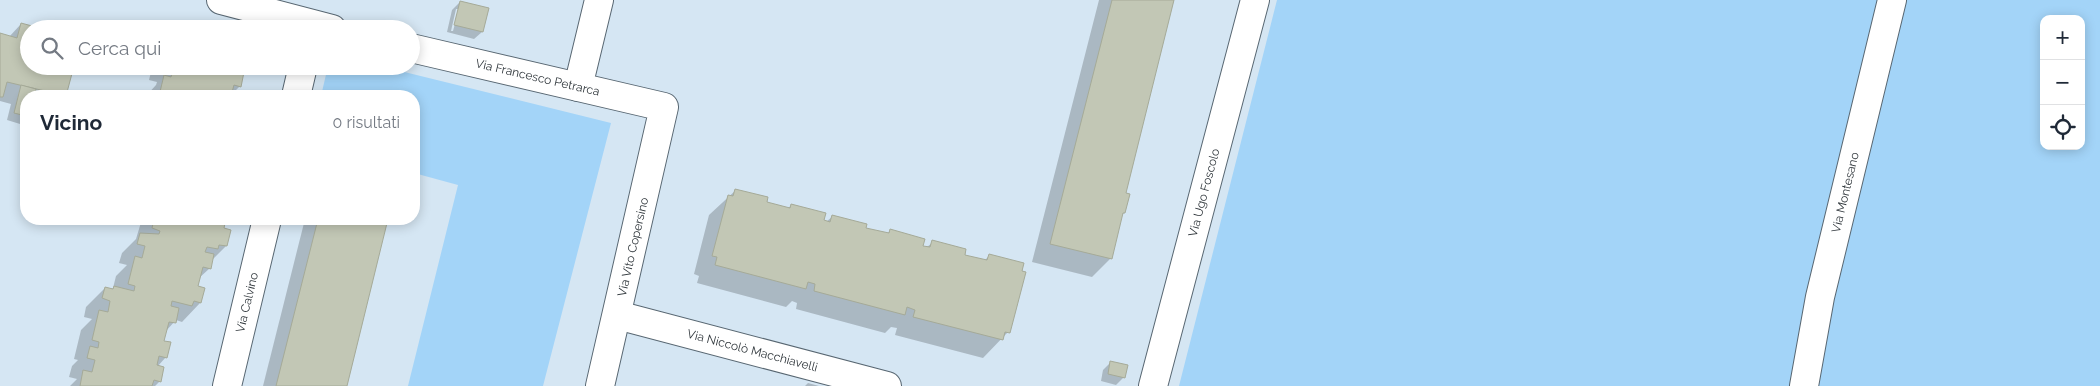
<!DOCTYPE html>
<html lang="it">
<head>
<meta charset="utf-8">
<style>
	:root { --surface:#fff; --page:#f6f6f7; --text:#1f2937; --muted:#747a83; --line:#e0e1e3 }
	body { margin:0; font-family:Raleway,sans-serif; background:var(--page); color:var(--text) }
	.controls { position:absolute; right:15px; top:15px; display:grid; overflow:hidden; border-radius:10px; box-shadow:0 2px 12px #0003 }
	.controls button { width:45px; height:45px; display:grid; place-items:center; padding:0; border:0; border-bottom:1px solid var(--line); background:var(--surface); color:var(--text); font:25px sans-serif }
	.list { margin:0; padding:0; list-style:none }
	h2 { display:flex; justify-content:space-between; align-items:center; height:65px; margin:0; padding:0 20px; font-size:21px }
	h2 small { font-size:16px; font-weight:400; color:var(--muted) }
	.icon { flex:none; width:28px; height:28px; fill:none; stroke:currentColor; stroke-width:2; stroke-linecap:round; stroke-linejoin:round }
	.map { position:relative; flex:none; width:2100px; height:386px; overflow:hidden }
	.search { position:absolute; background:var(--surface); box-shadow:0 2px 12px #0003; left:20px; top:20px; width:400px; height:55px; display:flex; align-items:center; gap:12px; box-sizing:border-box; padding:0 18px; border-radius:28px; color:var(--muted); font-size:19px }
	.panel { position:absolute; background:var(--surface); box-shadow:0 2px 12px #0003; left:20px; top:90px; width:400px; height:135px; border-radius:20px }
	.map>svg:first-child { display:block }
	.green { fill:#a3d4f8; fill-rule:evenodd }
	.shadow { fill:#0003; fill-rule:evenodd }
	.building { fill:#c2c7b5; stroke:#a5aa98 }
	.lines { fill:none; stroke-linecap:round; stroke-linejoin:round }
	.street-casing { stroke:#586772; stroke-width:30 }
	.street { stroke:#fff; stroke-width:28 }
	.labels { text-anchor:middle; stroke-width:4.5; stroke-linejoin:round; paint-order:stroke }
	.street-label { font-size:12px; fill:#30373c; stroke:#fff }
</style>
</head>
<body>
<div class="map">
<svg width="2100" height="386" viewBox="0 0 2100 386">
	<rect width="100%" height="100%" fill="#d5e6f3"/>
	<g class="green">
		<path d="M1277,0H2100V386H1179ZM2044,19H2081V146H2044Z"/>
		<path d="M328,66H380L611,123L543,386H408L458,185L414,173V96H321Z"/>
	</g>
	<g class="shadow">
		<path d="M1099,0H1172L1124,194V213L1121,215L1111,258L1092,277L1032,262Z"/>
		<path d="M460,2L482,32L474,39L447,32L452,10ZM456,9H459L453,31H451Z"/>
		<path d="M21,24L29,29V66H73L65,96H26V117L20,124L7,120L11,104L0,101V35L9,37Z"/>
		<path d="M157,66H236L234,71L240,86L230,96H146L156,85L157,82L149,80L151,72Z"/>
		<path d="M736,190L765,203L787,209L792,205L826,222L833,216L865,229L887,234L890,231L921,247L926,248L933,242L963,256L984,261L989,256L1008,332L983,358L895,335L897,328L891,327L885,333L796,309L797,303L792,301L786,307L697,283L699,276L694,274L709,215Z"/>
		<path d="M142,219H226L222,229L226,246L212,260L210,268L198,279L197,287L200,303L182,322L176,320L165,332L162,342L166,357L157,367L160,381L155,386H70L77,379L69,377L72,366L78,360L74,359L81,330L92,319L84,317L86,307L105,288L112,290L113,288L116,276L127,265L119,263L122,253L136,239Z"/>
		<path d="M305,219H387L346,386H263Z"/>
		<path d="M1110,363L1124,377L1116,385L1101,381L1103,370Z"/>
		<path d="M808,383L819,386H805Z"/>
	</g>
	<g class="building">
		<path d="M1112,0H1174L1126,193L1130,194L1125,213H1123L1112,259L1050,244Z"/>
		<path d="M460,1L489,8L483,32L454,25Z"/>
		<path d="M21,23L43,29H29V66H74L66,96L7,82L3,97H0V33L17,38Z"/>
		<path d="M174,66H237L236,70L244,72L241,87L234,85L231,96H159L164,75L171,77Z"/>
		<path d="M21,85L36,89L34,96H26V116L14,113Z"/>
		<path d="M735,189L768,197L767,202L790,208L791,204L826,213L824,220L830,222L832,215L867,224L866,228L889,233L890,229L925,239L923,246L930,247L932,240L966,249L965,255L987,260L989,254L1024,263L1022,271L1026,272L1010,333L1005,332L1003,340L913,317L915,310L907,307L905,315L814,291L815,284L808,282L806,289L715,265L717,257L712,256L728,195L733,196Z"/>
		<path d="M154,219H226L224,228L231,230L227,246L219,245L218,249L207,247L205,252L214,254L211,269L203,267L198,286L205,288L201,303L194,301L192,306L172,301L171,306L179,308L176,323L169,322L164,341L171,342L167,358L159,356L157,365L164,367L161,382L154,380L152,386H80L83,370L92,372L95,360L87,358L90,346L98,348L99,342L92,340L99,310L108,312L110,301L102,298L105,287L113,289L114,286L134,291L135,286L128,284L135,256L142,258L145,246L137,244L140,233L159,234L160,231L152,228Z"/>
		<path d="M318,219H388L347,386H276Z"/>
		<path d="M1110,361L1128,365L1125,378L1108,374Z"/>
	</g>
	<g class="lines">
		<defs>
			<g id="street">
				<path d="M221,0L332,29"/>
				<path id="s1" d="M411,48L664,107L600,386"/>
				<path d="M578,87L599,0"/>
				<path d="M296,96L303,66"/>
				<path id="s2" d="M617,315L887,386"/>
				<path id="s3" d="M227,386L267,219"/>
				<path id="s4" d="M1153,386L1255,0"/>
				<path id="s5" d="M1804,386L1820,297L1892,0"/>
			</g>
		</defs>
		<use href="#street" class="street-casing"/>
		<use href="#street" class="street"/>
	</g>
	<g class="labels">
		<g class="street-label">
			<text dy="4" stroke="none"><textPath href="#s1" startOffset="130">Via Francesco Petrarca</textPath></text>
			<text dy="4" stroke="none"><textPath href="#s5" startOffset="198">Via Montesano</textPath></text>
			<text dy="4" stroke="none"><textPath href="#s4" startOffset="200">Via Ugo Foscolo</textPath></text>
			<text transform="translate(633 247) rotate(-77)" y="4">Via Vito Copersino</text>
			<text dy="4" stroke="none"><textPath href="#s3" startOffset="86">Via Calvino</textPath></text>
			<text dy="4" stroke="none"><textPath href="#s2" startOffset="140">Via Niccolò Macchiavelli</textPath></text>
		</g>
	</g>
</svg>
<div class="controls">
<button>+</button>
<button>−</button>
<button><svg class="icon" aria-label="locate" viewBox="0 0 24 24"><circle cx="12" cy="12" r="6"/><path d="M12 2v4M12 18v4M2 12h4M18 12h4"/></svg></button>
</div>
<div class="search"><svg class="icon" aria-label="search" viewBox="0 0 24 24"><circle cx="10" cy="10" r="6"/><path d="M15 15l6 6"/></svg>Cerca qui</div>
<section class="panel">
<h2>Vicino<small>0 risultati</small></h2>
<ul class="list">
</ul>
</section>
</div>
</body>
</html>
